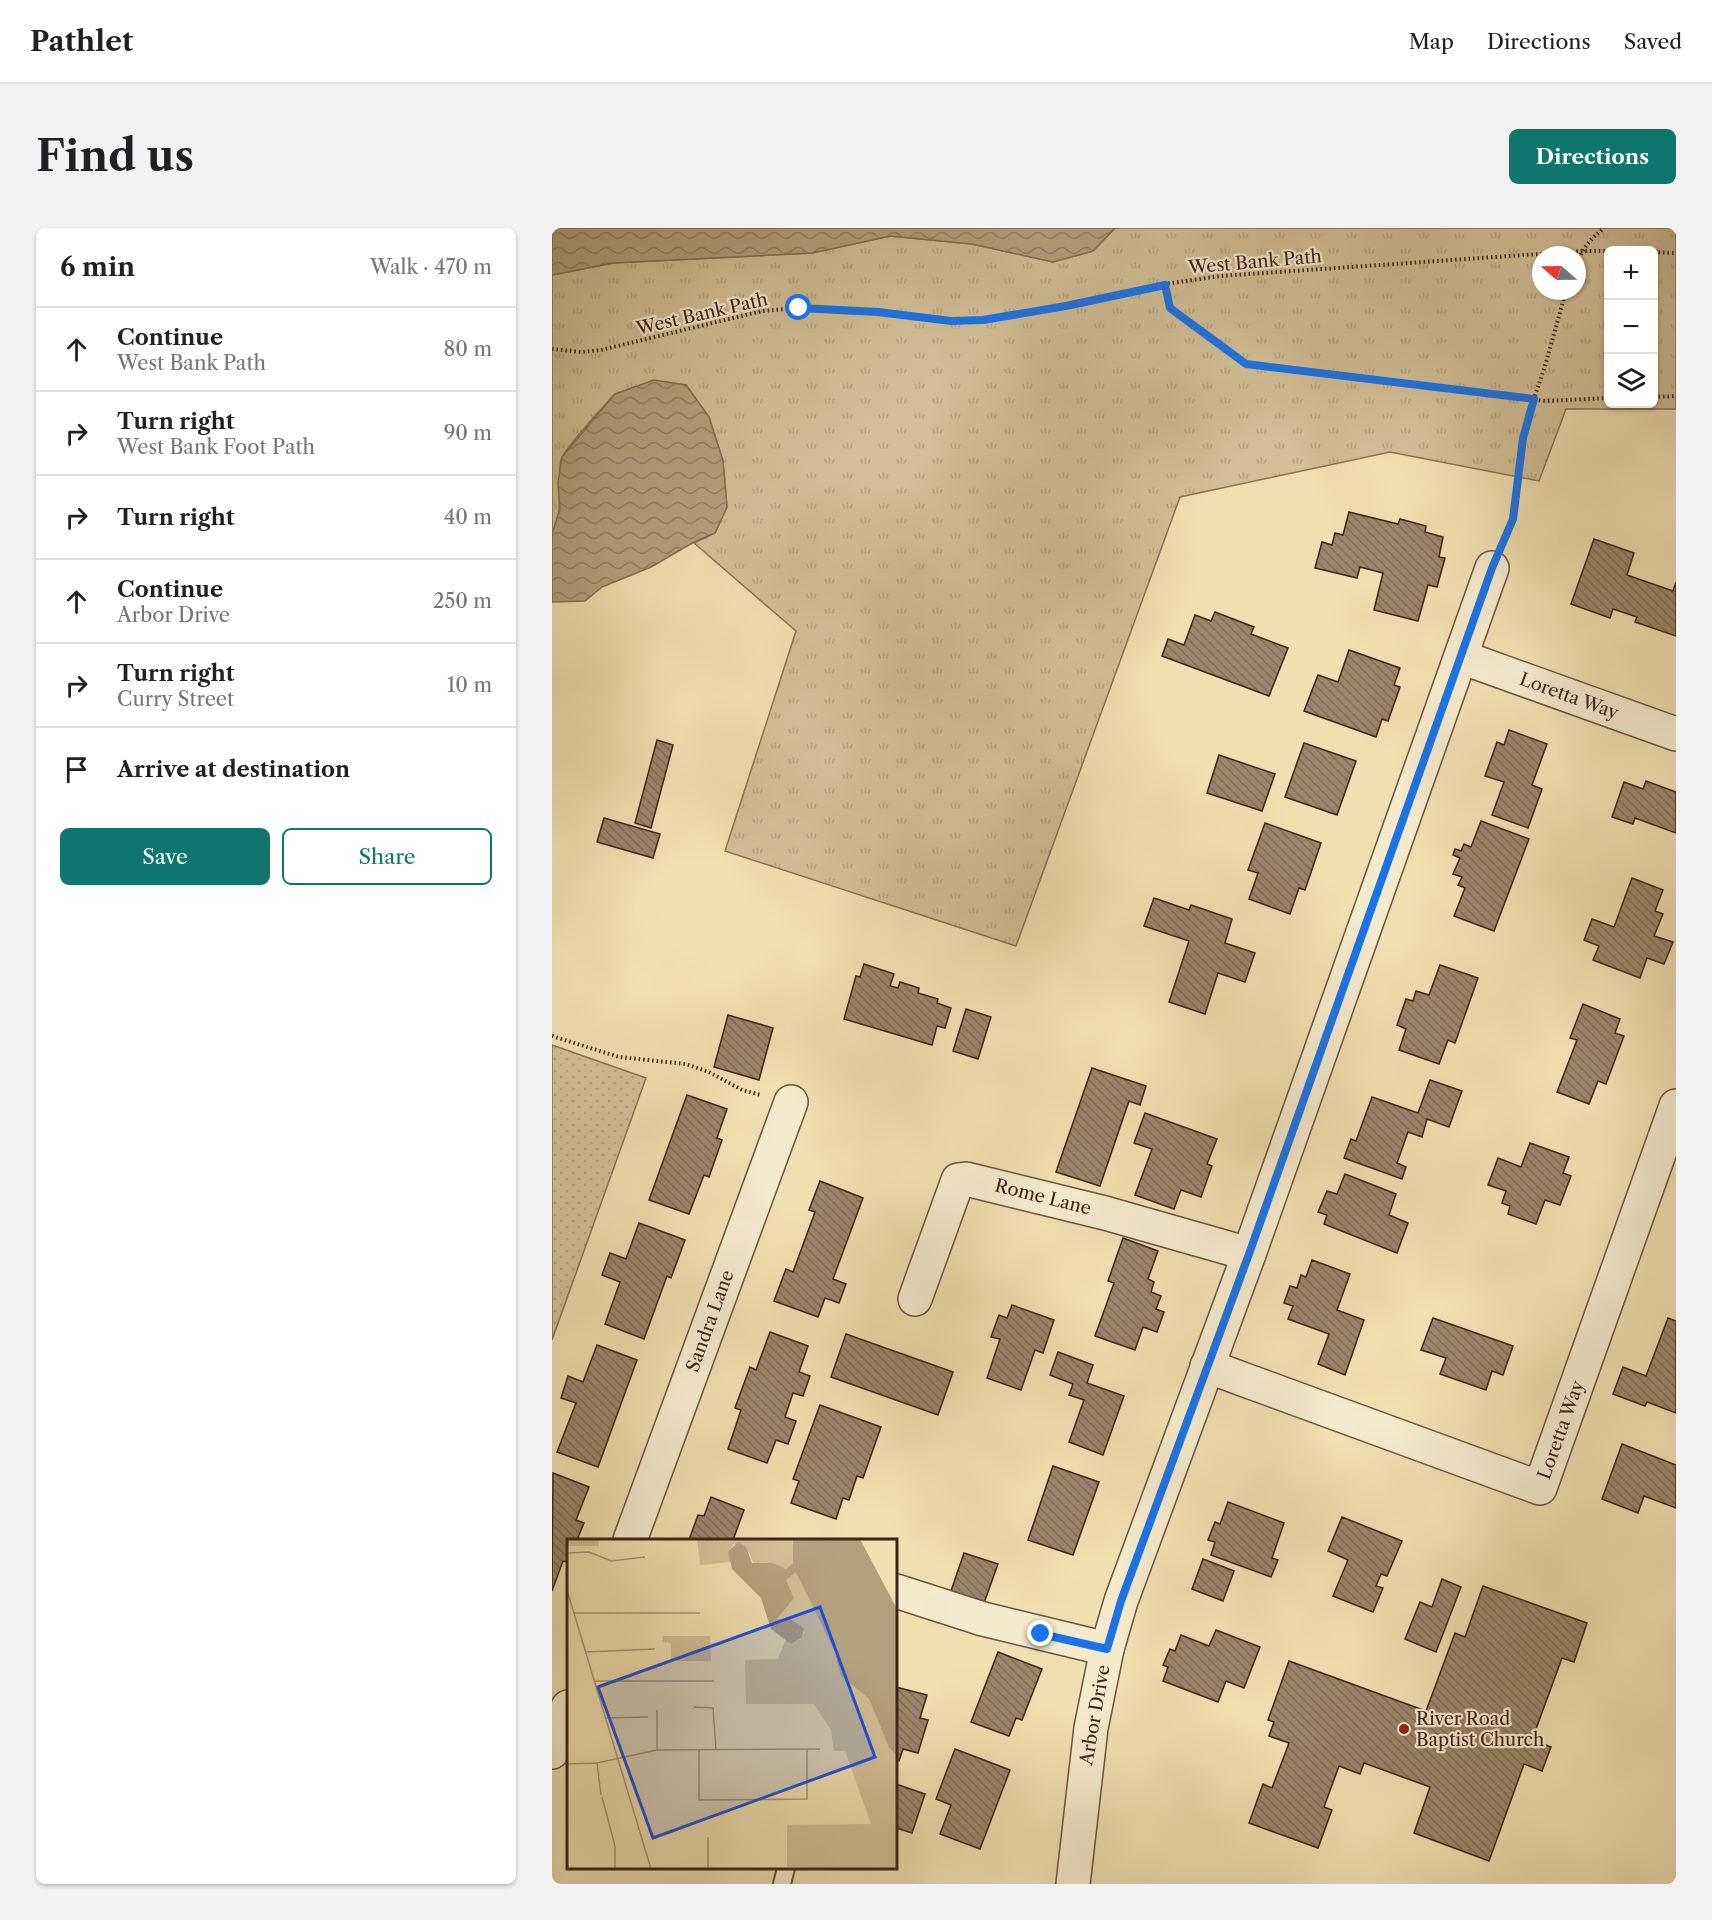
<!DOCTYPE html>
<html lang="en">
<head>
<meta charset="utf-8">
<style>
	:root { --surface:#fff; --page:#f2f2f2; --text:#202124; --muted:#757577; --line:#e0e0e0; --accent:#0f766e }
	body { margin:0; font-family:"Libre Caslon Text",serif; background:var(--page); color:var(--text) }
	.controls { position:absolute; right:18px; top:18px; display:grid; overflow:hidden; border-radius:9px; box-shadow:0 2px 4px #0004 }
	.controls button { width:54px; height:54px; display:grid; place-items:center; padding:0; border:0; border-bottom:2px solid var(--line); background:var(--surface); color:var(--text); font:30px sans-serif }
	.compass { position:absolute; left:980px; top:18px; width:54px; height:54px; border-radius:50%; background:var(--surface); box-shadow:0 2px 4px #0004; rotate:290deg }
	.stop { position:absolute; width:18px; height:18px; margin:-14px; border:4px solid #1a73e8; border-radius:50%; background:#fff }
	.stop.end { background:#1a73e8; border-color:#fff; box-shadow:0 2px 6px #0008 }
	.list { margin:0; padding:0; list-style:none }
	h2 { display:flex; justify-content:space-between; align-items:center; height:78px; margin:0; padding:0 24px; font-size:26px }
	h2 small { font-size:20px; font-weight:400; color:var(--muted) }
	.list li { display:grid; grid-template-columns:39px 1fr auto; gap:18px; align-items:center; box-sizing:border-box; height:84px; padding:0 24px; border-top:2px solid var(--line) }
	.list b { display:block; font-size:22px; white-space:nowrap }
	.list p { margin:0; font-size:20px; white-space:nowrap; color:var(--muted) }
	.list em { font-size:20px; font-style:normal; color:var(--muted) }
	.actions { display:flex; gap:12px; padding:18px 24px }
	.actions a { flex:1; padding:14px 0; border:2px solid var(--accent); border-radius:9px; text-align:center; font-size:21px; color:var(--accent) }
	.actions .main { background:var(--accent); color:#fff }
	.icon { flex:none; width:33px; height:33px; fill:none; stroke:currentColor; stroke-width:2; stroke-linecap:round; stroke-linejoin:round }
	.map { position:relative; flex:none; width:1124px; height:1656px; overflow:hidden; border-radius:9px }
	header { display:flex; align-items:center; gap:36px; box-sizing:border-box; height:84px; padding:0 30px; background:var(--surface); border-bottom:2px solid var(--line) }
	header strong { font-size:28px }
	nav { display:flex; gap:33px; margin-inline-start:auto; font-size:21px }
	.intro { display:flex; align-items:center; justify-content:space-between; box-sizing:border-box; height:144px; padding:0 36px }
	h1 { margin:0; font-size:42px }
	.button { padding:15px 27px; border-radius:9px; background:var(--accent); color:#fff; font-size:21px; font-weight:700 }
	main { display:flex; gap:36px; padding:0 36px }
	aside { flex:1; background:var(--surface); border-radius:9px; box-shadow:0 2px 4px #0004 }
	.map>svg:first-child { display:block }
	.grass { fill:url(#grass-dots); stroke:#887258; stroke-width:1.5 }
	.park { fill:url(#park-tufts); stroke:#887258; stroke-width:1.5; fill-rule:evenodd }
	.water { fill:url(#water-waves); stroke:#846f55; stroke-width:1.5 }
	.building { fill:url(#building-back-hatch); stroke:#3d2519; stroke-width:1.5 }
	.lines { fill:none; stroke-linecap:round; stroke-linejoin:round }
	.service-casing { stroke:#6a543f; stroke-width:20 }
	.minor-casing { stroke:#6a543f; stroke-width:36 }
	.path { stroke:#3d2519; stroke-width:4; stroke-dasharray:1.5 3; stroke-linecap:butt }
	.service { stroke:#f5eacc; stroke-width:16 }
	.minor { stroke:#f5eacc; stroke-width:33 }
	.route { stroke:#1a73e8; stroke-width:8 }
	.poi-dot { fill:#8f2418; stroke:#f5eacc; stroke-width:2 }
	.labels { text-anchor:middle; stroke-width:4.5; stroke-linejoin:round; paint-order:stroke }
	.street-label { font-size:18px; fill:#3d2519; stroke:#f5eacc }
	.poi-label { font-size:18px; fill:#3d2519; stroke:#f5eacc; text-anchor:start }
	.inset-road { fill:none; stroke:#a89574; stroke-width:1.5 }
	.view { fill:#1d4ed8; fill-opacity:0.15; stroke:#1d4ed8; stroke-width:3 }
	.inset-edge { fill:none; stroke:#3d2519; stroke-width:3 }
</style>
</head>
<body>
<header>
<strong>Pathlet</strong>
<nav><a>Map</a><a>Directions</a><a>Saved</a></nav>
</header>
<div class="intro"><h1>Find us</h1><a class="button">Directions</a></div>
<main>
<aside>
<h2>6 min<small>Walk · 470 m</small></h2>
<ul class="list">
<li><svg class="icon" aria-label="ahead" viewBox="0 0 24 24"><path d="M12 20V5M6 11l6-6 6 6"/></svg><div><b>Continue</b><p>West Bank Path</p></div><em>80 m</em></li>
<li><svg class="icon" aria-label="right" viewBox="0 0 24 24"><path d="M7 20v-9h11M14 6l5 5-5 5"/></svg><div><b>Turn right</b><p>West Bank Foot Path</p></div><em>90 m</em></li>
<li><svg class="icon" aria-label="right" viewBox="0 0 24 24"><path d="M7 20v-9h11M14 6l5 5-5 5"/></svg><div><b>Turn right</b></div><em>40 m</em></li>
<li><svg class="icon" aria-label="ahead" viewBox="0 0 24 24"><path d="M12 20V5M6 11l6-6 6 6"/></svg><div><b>Continue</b><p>Arbor Drive</p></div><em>250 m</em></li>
<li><svg class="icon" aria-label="right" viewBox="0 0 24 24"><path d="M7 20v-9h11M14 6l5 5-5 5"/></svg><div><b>Turn right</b><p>Curry Street</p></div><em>10 m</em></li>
<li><svg class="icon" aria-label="arrive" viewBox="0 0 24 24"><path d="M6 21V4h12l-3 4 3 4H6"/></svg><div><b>Arrive at destination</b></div></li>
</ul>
<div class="actions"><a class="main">Save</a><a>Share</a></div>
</aside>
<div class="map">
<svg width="1124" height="1656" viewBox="0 0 1124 1656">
	<defs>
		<pattern id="grass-dots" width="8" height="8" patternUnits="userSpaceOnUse" patternTransform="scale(1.5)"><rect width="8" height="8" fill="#d2bf97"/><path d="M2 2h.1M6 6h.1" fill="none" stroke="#b5a482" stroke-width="1.8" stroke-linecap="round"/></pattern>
		<pattern id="park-tufts" width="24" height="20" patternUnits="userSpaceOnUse" patternTransform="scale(1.5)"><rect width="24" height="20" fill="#d2bf97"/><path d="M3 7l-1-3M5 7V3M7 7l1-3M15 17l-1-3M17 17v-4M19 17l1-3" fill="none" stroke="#b5a482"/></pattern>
		<pattern id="water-waves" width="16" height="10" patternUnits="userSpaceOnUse" patternTransform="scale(1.5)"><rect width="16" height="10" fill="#b3a07d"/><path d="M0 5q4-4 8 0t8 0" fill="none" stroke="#938266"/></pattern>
		<pattern id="building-back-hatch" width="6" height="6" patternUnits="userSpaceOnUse" patternTransform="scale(1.5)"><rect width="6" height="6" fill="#9a8668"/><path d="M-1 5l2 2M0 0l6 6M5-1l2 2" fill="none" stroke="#7f6d55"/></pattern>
	</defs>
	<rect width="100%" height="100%" fill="#f0dfb1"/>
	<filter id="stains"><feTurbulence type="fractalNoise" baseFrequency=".00333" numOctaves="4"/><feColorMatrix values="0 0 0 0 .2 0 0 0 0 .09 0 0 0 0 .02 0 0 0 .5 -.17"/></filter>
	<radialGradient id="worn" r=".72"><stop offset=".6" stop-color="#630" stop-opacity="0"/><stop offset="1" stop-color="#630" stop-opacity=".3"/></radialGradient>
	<path class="grass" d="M0,817L94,850L0,1112Z"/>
	<path class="park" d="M563,0H1124V181H1014L987,253L838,224L628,269L464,718L173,623L244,403L142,315L163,305L175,279L171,233L157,189L134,157L63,166C52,178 12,221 9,232C4,256 13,286 0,306V47L61,35L260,25L338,8L420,16L501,34L541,23ZM1056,22H1102V176H1056ZM989,27H1025V63H989Z"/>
	<g class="water">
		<path d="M0,0H563L541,23L501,34L420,16L338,8L260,25L61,35L0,47Z"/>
		<path d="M102,152L134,157L157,189L171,233L175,279L163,305L142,314L99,339L50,359L33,373L0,374V306L8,281L6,255L10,229L63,166Z"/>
	</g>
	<g class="building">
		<path d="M797,284L846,296L848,291L874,298L873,304L891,309L887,329L893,330L885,359L876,357L866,393L822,382L831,345L808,339L805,350L763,340L770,314L780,317L783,305L791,307Z"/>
		<path d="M1042,311L1082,325L1075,347L1121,363L1124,354V408L1083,394L1085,389L1061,381L1058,390L1019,376Z"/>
		<path d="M663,384L702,399L699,406L736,420L717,468L610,428L616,411L632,417L643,387L659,393Z"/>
		<path d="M797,422L848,440L842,457L848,459L836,493L830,491L824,509L752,483L766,447L786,454Z"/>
		<path d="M957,502L995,516L980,557L990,561L976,600L940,587L952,554L933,548L945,514L952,517Z"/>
		<path d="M105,512L121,517L99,600L83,595Z"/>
		<path d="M752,515L804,533L785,587L733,569Z"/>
		<path d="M667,527L723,546L710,583L655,565Z"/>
		<path d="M1094,553L1124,564V605L1083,590L1081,596L1060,589L1072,554L1091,561Z"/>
		<path d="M52,590L108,606L101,630L45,614Z"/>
		<path d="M929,593L977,611L942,703L902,688L913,660L906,657L910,649L901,646L908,630L901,627L903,621L909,623L912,616L919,619Z"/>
		<path d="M713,595L769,615L753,662L747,660L738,686L697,671L706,645L696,642Z"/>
		<path d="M1080,650L1111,662L1103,683L1111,686L1102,708L1121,714L1112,736L1095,730L1088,750L1041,732L1047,718L1032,712L1040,691L1062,699Z"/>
		<path d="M602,670L637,682L639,677L680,691L673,715L703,725L693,754L666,745L653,786L617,774L637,713L592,698Z"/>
		<path d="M312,736L342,746L338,758L346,760L348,754L367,760L366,765L386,771L385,775L399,780L393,800L385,798L380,817L292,791L304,748L308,749Z"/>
		<path d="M888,737L926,750L903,815L896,812L887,836L847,822L854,801L845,797L854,771L861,773L864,763L877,767Z"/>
		<path d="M1031,776L1068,791L1063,805L1072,808L1054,856L1046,853L1037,876L1005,864L1025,812L1018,810Z"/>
		<path d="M414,781L439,789L426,831L401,823Z"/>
		<path d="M176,787L221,800L207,852L162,839Z"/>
		<path d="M540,840L594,858L588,877L577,873L548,958L504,944Z"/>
		<path d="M878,852L910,863L897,899L875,891L870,909L856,904L845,935L854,939L850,951L792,930L799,911L804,913L820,869L866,885Z"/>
		<path d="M135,867L175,881L165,910L170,912L157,949L152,947L137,986L97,972Z"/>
		<path d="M593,885L665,911L655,936L660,938L649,969L629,962L622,981L583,967L600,921L582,915Z"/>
		<path d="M978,915L1017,929L1011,945L1019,948L1008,977L993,972L984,996L956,986L958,978L950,975L954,963L936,957L946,930L969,939Z"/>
		<path d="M793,946L844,966L837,987L856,995L845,1025L772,996L775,987L766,984L775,963L785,966Z"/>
		<path d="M268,953L311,970L281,1051L294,1056L287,1075L273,1070L266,1089L222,1073L234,1041L241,1044L263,984L257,982Z"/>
		<path d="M87,995L133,1012L119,1050L115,1048L92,1111L53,1096L68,1054L50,1047L58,1025L74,1031Z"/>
		<path d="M571,1010L606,1023L596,1051L602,1054L599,1064L609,1068L604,1081L612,1084L605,1104L591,1099L583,1122L543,1108L562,1055L556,1053Z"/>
		<path d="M760,1032L798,1046L785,1082L812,1092L793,1147L766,1136L777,1106L736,1091L741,1078L732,1075L738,1058L745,1060L749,1047L754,1049Z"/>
		<path d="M460,1077L502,1092L491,1125L483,1122L469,1162L435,1150L448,1111L439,1109L447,1087L455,1090Z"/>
		<path d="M881,1090L961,1118L951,1147L940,1143L934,1162L888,1146L894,1130L869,1122Z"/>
		<path d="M1116,1090L1124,1093V1185L1095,1174L1093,1178L1061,1166L1071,1139L1094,1148Z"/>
		<path d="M218,1104L256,1118L247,1144L258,1148L251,1168L241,1165L233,1189L244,1193L236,1216L224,1212L215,1235L176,1221L189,1182L183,1180L198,1139L204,1142Z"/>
		<path d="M294,1106L401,1144L386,1187L279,1149Z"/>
		<path d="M45,1117L85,1132L46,1239L5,1224L24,1175L9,1170L16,1148L31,1154Z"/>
		<path d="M506,1124L541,1137L535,1155L572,1168L551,1227L517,1214L532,1172L517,1167L521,1156L498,1147Z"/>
		<path d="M268,1177L329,1199L311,1250L305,1248L297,1272L291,1270L284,1291L239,1275L247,1253L241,1251Z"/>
		<path d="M1070,1216L1124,1237V1280L1092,1268L1086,1285L1050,1271Z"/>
		<path d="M501,1238L547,1254L521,1327L476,1312Z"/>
		<path d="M1,1245L37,1259L24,1292L32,1295L25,1312H16V1334L11,1333L0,1363Z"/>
		<path d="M159,1269L192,1282L181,1312H137L146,1287L152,1288Z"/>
		<path d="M676,1274L732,1295L720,1330L726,1332L719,1349L659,1327L663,1314L656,1312L663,1294L668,1296Z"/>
		<path d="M790,1289L850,1313L835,1348L829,1346L824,1358L831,1360L821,1384L781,1368L796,1332L776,1323Z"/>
		<path d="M412,1325L446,1336L432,1375L399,1363Z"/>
		<path d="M651,1331L682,1343L671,1373L640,1361Z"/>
		<path d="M890,1351L909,1359L884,1424L853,1411L868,1374L880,1379Z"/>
		<path d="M931,1358L1035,1395L1022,1434L1010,1430L980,1512L999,1519L990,1543L972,1536L937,1633L862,1605L878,1559L812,1535L808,1546L787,1538L772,1579L780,1582L766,1620L697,1595L711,1556L720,1560L737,1515L717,1508L722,1494L716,1492L737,1433L874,1483L903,1405L913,1409Z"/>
		<path d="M664,1402L708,1419L692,1460L674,1453L666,1474L611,1453L616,1439L611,1437L618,1421L623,1423L629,1407L657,1418Z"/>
		<path d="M446,1424L490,1441L470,1492L464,1490L457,1508L419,1494Z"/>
		<path d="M344,1459L375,1467L368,1490L376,1492L366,1525L351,1521L347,1533L344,1532Z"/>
		<path d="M403,1521L458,1542L428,1621L388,1606L399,1577L384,1571Z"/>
		<path d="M344,1556L373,1566L360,1605L344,1600Z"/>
	</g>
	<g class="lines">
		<defs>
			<path id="service" d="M230,1656L234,1640"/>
			<g id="minor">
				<path d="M909,429L1124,506"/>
				<path d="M363,1071L406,952L414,951L553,985L697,1026"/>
				<path d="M655,1138L988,1260L1124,878"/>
				<path d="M78,1312L239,874"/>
				<path d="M344,1363L431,1391L555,1421"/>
				<path d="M0,1524L16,1479"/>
				<path d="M521,1656L539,1500L555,1421L569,1373L697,1026L940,340"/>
			</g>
		</defs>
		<use href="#service" class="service-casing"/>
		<use href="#minor" class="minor-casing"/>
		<g class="path">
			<path d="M1102,24L1124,25"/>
			<path d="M1025,35C1031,19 1039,11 1052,0"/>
			<path d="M613,56L618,80L694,136L993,173L1056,170"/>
			<path d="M0,121L29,124L49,122L210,83L247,80L299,82L399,93L431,92L514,78L613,56L669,48L1030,23H1056"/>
			<path d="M1102,169L1124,168"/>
			<path d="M952,312L961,291L965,273L974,194L993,138L1014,63"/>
			<path d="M0,808L67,829L134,836L157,844L190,862L209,867"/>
		</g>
		<use href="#service" class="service"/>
		<use href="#minor" class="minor"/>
	</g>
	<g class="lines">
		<path class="route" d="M247,80L326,84L399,93L431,92L514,78L613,57L618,80L694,136L982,171L971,210L961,291L940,340L697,1026L569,1373L555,1421L489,1406"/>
	</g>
	<circle class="poi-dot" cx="852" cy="1501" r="6"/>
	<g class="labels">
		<g class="street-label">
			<text transform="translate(703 34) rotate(-5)" y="6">West Bank Path</text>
			<text transform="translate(150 86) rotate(-13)" y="6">West Bank Path</text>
			<text transform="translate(1017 468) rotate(20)" y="6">Loretta Way</text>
			<text transform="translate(491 969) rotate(14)" y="6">Rome Lane</text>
			<text transform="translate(158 1093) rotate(-70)" y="6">Sandra Lane</text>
			<text transform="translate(1009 1202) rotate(-70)" y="6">Loretta Way</text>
			<text transform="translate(543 1487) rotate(-80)" y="6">Arbor Drive</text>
		</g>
		<g class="poi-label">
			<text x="864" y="1497">River Road<tspan x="864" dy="21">Baptist Church</tspan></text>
		</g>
	</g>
	<g transform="translate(15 1311)">
		<rect width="330" height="330" fill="#f0dfb1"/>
		<path d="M0,0H32V7H0ZM96,97H143L144,122H104V104L95,103Z" fill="#d2bf97"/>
		<path d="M130,0H226V24L218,31L206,24L187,25L182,14L167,5L161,12L164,23L133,26ZM229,32L268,113L273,136L302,160L322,209L330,217V330L220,328V286L304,285L278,212H267L264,191L247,165H179L178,121L211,120L218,102H230L238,93L219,81L210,80L226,59L219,41Z" fill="#d2bf97"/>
		<path d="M226,0H293L330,70V217L322,209L302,160L273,136L268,113L229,33L219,41L227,59L210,80H223L237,89L235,98L224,105L204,90L194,59L165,30L161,12L172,3L179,8L185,24H206L219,30L226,24Z" fill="#b3a07d"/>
		<path class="inset-road" d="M0,14L22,13L44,22L78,18M0,51L84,330M7,74H133M19,113L88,110M27,142H147M127,168L146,169L149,211M39,179L81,178M90,211V171M132,211V261L240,260V210M30,224L34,256M0,225L30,224L90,211L253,210M35,258L48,307V330M141,298V330"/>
		<path class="view" d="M253,68L308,218L86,299L31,148Z"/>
		<rect width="330" height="330" class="inset-edge"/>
	</g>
	<rect width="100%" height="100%" filter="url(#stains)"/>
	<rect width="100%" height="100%" fill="url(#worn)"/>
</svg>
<div class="controls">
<button>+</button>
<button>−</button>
<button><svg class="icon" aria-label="layers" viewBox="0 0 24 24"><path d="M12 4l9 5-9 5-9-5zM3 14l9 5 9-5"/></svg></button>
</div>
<svg class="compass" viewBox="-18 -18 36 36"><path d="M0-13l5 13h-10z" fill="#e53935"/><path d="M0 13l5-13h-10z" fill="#757577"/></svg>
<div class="stop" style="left:247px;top:80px"></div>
<div class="stop end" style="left:489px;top:1406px"></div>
</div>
</main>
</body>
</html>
